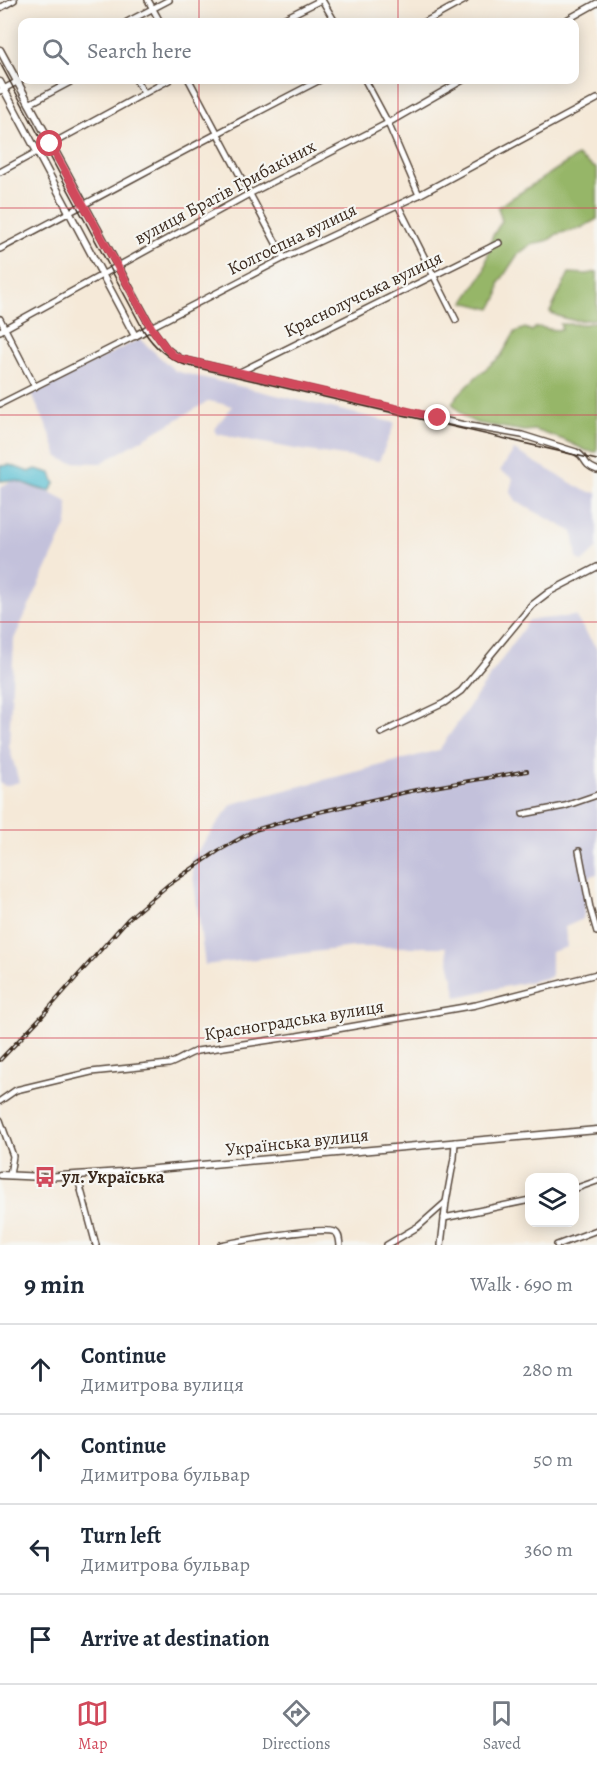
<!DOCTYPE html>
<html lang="en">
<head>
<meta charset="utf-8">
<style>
	:root { --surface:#fff; --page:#f6f6f7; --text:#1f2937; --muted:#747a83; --line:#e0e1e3; --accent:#d1495b }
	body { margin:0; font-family:Alegreya,serif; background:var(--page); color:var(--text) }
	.controls { position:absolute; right:18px; bottom:18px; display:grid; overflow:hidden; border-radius:12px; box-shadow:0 3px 15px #0003 }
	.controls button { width:54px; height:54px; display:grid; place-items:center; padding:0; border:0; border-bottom:2px solid var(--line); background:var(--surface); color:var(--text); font:30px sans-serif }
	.stop { position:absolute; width:18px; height:18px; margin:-14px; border:4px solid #d1495b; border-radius:50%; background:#fff }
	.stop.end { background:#d1495b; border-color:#fff; box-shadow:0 2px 6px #0008 }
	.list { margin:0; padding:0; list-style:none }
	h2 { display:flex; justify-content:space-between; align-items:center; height:78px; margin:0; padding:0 24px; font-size:26px }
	h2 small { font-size:20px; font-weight:400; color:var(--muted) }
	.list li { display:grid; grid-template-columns:39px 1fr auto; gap:18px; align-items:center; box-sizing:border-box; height:90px; padding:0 24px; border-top:2px solid var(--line) }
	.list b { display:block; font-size:22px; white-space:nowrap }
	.list p { margin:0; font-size:20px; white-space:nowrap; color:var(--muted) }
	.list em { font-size:20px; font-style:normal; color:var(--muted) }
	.icon { flex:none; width:33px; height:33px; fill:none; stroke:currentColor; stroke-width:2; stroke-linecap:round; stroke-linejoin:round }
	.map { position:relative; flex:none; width:597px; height:1245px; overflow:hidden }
	.search { position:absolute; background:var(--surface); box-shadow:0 3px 15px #0003; left:18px; right:18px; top:18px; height:66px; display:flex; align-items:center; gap:15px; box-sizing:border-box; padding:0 21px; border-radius:12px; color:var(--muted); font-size:22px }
	.sheet { height:438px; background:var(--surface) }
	nav { display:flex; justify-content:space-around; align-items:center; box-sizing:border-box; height:84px; border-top:2px solid var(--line); background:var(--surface); font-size:16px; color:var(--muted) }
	nav a { display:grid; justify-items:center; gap:3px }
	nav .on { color:var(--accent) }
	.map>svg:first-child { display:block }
	.industrial { fill:#c3c1db }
	.forest { fill:#96b668; stroke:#687043; stroke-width:1.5 }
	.water { fill:#55bed2; stroke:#487478; stroke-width:1.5 }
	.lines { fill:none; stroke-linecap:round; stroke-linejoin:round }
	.minor-casing { stroke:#57473a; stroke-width:8 }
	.tertiary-casing { stroke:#57473a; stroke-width:9 }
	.minor { stroke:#fff; stroke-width:5 }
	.tertiary { stroke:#fff; stroke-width:6 }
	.tram { stroke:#3b2a1e; stroke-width:1.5 }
	.rail-casing { stroke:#3b2a1e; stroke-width:4 }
	.rail { stroke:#f6f6f2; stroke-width:1.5; stroke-dasharray:4.5; stroke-linecap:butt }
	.route { stroke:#d1495b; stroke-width:8 }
	.grid { fill:none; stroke:#d1495b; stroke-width:1.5; stroke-opacity:0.55 }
	.labels { text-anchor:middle; stroke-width:4.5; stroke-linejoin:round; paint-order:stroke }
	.street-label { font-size:18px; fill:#3b2a1e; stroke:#f6f6f2 }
	.poi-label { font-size:18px; font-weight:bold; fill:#3b2a1e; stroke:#f6f6f2; text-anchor:start }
</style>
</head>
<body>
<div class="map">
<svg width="597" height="1245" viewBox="0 0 597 1245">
	<rect width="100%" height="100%" fill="#f6f6f2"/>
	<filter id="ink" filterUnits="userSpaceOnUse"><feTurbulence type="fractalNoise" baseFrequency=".0167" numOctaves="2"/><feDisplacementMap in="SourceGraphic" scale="12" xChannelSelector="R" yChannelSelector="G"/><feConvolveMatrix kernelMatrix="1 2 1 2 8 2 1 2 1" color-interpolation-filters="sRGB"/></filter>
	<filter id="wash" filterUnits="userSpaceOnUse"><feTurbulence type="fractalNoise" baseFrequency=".008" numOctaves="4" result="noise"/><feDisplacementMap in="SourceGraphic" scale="24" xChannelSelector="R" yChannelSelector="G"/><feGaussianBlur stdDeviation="1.35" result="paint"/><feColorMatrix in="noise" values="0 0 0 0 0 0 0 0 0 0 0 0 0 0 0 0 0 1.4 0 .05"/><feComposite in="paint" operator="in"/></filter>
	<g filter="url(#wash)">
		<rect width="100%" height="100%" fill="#f5e9d8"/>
		<g class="industrial">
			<path d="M140,339L175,371L395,423L379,461L295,449L217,434L214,430L232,406L209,401L101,463L69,462L58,457L49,431L31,393Z"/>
			<path d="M514,450L585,491L597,493V548L582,562L577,558L573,532L517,502L510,491L513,478L500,471Z"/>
			<path d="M12,480L41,487L67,502L68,512L67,524L14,639L9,746L19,782L5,786L0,782V488Z"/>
			<path d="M575,616L597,649V874L590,876L583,919L565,927L567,947L551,952V977L457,997L446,947H354L205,965L191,860L232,804L439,750L529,620Z"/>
		</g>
		<g class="forest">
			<path d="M577,156L597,169V219L581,228L557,234L549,240L531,245L518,254L499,283L498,296L491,309L464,302L484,272L492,237L502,221L498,207Z"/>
			<path d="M597,272V318C581,323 564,320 550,312L569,273L587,274Z"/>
			<path d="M597,321V452L587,451L564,440L535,430L524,431L476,423L464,417L452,403L458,395L476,377L501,356L515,332L525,328L532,331L536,327C545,327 554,332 562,329L560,324H586Z"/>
		</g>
		<path class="water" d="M10,465L29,472L36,469L51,473L55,484L50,491C29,489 23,477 0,481V466Z"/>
	</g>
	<g filter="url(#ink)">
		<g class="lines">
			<defs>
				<g id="minor">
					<path d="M148,0L160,22"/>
					<path d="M322,0L335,22"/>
					<path d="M0,8L14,0"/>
					<path d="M127,22L169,0"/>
					<path d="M277,22L321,0"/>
					<path d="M425,22L465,0"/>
					<path d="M563,22L597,3"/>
					<path d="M136,80L144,93"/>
					<path d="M189,80L284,258"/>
					<path d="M365,80L388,123L419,195"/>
					<path d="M0,91L22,79"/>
					<path d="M597,99L419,195L284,258L151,327L167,349L181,359L464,425L522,435L576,452C587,457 581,464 597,470"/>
					<path d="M29,104L74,80"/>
					<path d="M0,172L169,80"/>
					<path d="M398,205L456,320"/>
					<path d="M0,249C107,193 212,135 320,80"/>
					<path d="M0,319L35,387"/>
					<path d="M0,331L251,193L388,123L463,80"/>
					<path d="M240,372L499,243"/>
					<path d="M0,404L135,336"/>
					<path d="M381,733L444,703L461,691L532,605L549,592L597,567"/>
					<path d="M523,814L565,806L597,795"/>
					<path d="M579,851L590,908L597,932"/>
					<path d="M0,1101L16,1090L91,1072L169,1064C179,1061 187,1054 197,1051L297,1036L476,1005L597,974"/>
					<path d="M0,1120L13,1156L10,1175"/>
					<path d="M77,1175L96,1245"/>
					<path d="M574,1189L597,1181"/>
					<path d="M444,1218L530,1200"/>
					<path d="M221,1245C239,1241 321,1226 335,1232C340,1235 339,1240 340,1245"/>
					<path d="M387,1245L419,1226L446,1202"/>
					<path d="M441,1245L446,1202L454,1158L455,1142"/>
					<path d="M557,1245L597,1230"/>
				</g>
				<g id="tertiary">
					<path d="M0,50L151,327L135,336L0,82"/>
					<path d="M0,1175L45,1177L122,1172L597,1130"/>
				</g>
			</defs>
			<use href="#minor" class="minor-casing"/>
			<use href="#tertiary" class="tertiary-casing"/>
			<use href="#minor" class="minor"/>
			<use href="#tertiary" class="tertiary"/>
			<path class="tram" d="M0,63L144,331C154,347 167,358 185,365L597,460"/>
			<defs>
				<path id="rail" d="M0,1060L43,1015L128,919L168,885L218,851L255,830L306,815L411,791L527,771"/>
			</defs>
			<use href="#rail" class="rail-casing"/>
			<use href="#rail" class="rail"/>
		</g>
	</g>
	<g class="lines" filter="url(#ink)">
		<path class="route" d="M50,144L151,327L166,348L173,355L181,359L438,418"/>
	</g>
	<path class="grid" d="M199,0V22M398,0V22M199,80V1245M398,80V1245M0,208H597M0,415H597M0,622H597M0,830H597M0,1038H597"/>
	<defs>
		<symbol id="bus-bare" viewBox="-9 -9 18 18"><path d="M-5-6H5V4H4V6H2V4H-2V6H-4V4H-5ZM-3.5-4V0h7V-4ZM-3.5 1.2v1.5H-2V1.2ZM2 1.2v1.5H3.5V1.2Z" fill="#d1495b" stroke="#f6f6f2" stroke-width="2.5" paint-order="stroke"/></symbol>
	</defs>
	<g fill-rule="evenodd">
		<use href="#bus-bare" x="30" y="1162" width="30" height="30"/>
	</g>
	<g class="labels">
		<g class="street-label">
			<text transform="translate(225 192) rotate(-28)" y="6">вулиця Братів Грибакіних</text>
			<text transform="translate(292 239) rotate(-26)" y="6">Колгоспна вулиця</text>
			<text transform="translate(363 294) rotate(-26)" y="6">Краснолучська вулиця</text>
			<text transform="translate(294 1020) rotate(-9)" y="6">Красноградська вулиця</text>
			<text transform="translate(297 1142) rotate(-6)" y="6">Українська вулиця</text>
		</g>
		<g class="poi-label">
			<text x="62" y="1183">ул. Україська</text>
		</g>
	</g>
</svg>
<div class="controls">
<button><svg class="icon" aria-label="layers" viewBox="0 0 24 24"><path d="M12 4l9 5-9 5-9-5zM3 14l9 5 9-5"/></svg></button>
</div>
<div class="stop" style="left:50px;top:144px"></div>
<div class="stop end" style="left:438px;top:418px"></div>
<div class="search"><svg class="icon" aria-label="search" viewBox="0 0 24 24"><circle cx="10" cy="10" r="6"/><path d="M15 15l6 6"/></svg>Search here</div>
</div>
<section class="sheet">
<h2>9 min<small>Walk · 690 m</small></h2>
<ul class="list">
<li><svg class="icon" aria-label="ahead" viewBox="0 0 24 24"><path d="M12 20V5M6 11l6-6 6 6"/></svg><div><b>Continue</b><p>Димитрова вулиця</p></div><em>280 m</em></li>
<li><svg class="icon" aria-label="ahead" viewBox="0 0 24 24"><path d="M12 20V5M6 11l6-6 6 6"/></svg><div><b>Continue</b><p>Димитрова бульвар</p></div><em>50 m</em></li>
<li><svg class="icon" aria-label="left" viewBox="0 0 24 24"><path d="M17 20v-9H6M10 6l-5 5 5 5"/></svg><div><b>Turn left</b><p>Димитрова бульвар</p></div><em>360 m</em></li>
<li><svg class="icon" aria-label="arrive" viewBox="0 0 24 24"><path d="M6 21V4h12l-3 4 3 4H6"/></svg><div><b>Arrive at destination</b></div></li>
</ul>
</section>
<nav>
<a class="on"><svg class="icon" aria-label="map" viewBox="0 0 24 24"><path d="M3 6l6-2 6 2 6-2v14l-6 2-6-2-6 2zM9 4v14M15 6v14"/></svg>Map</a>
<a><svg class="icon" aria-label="directions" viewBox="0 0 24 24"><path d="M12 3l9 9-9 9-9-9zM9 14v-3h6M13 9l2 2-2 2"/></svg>Directions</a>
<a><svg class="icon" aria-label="saved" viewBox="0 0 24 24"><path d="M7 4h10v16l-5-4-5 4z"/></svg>Saved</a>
</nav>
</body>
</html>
